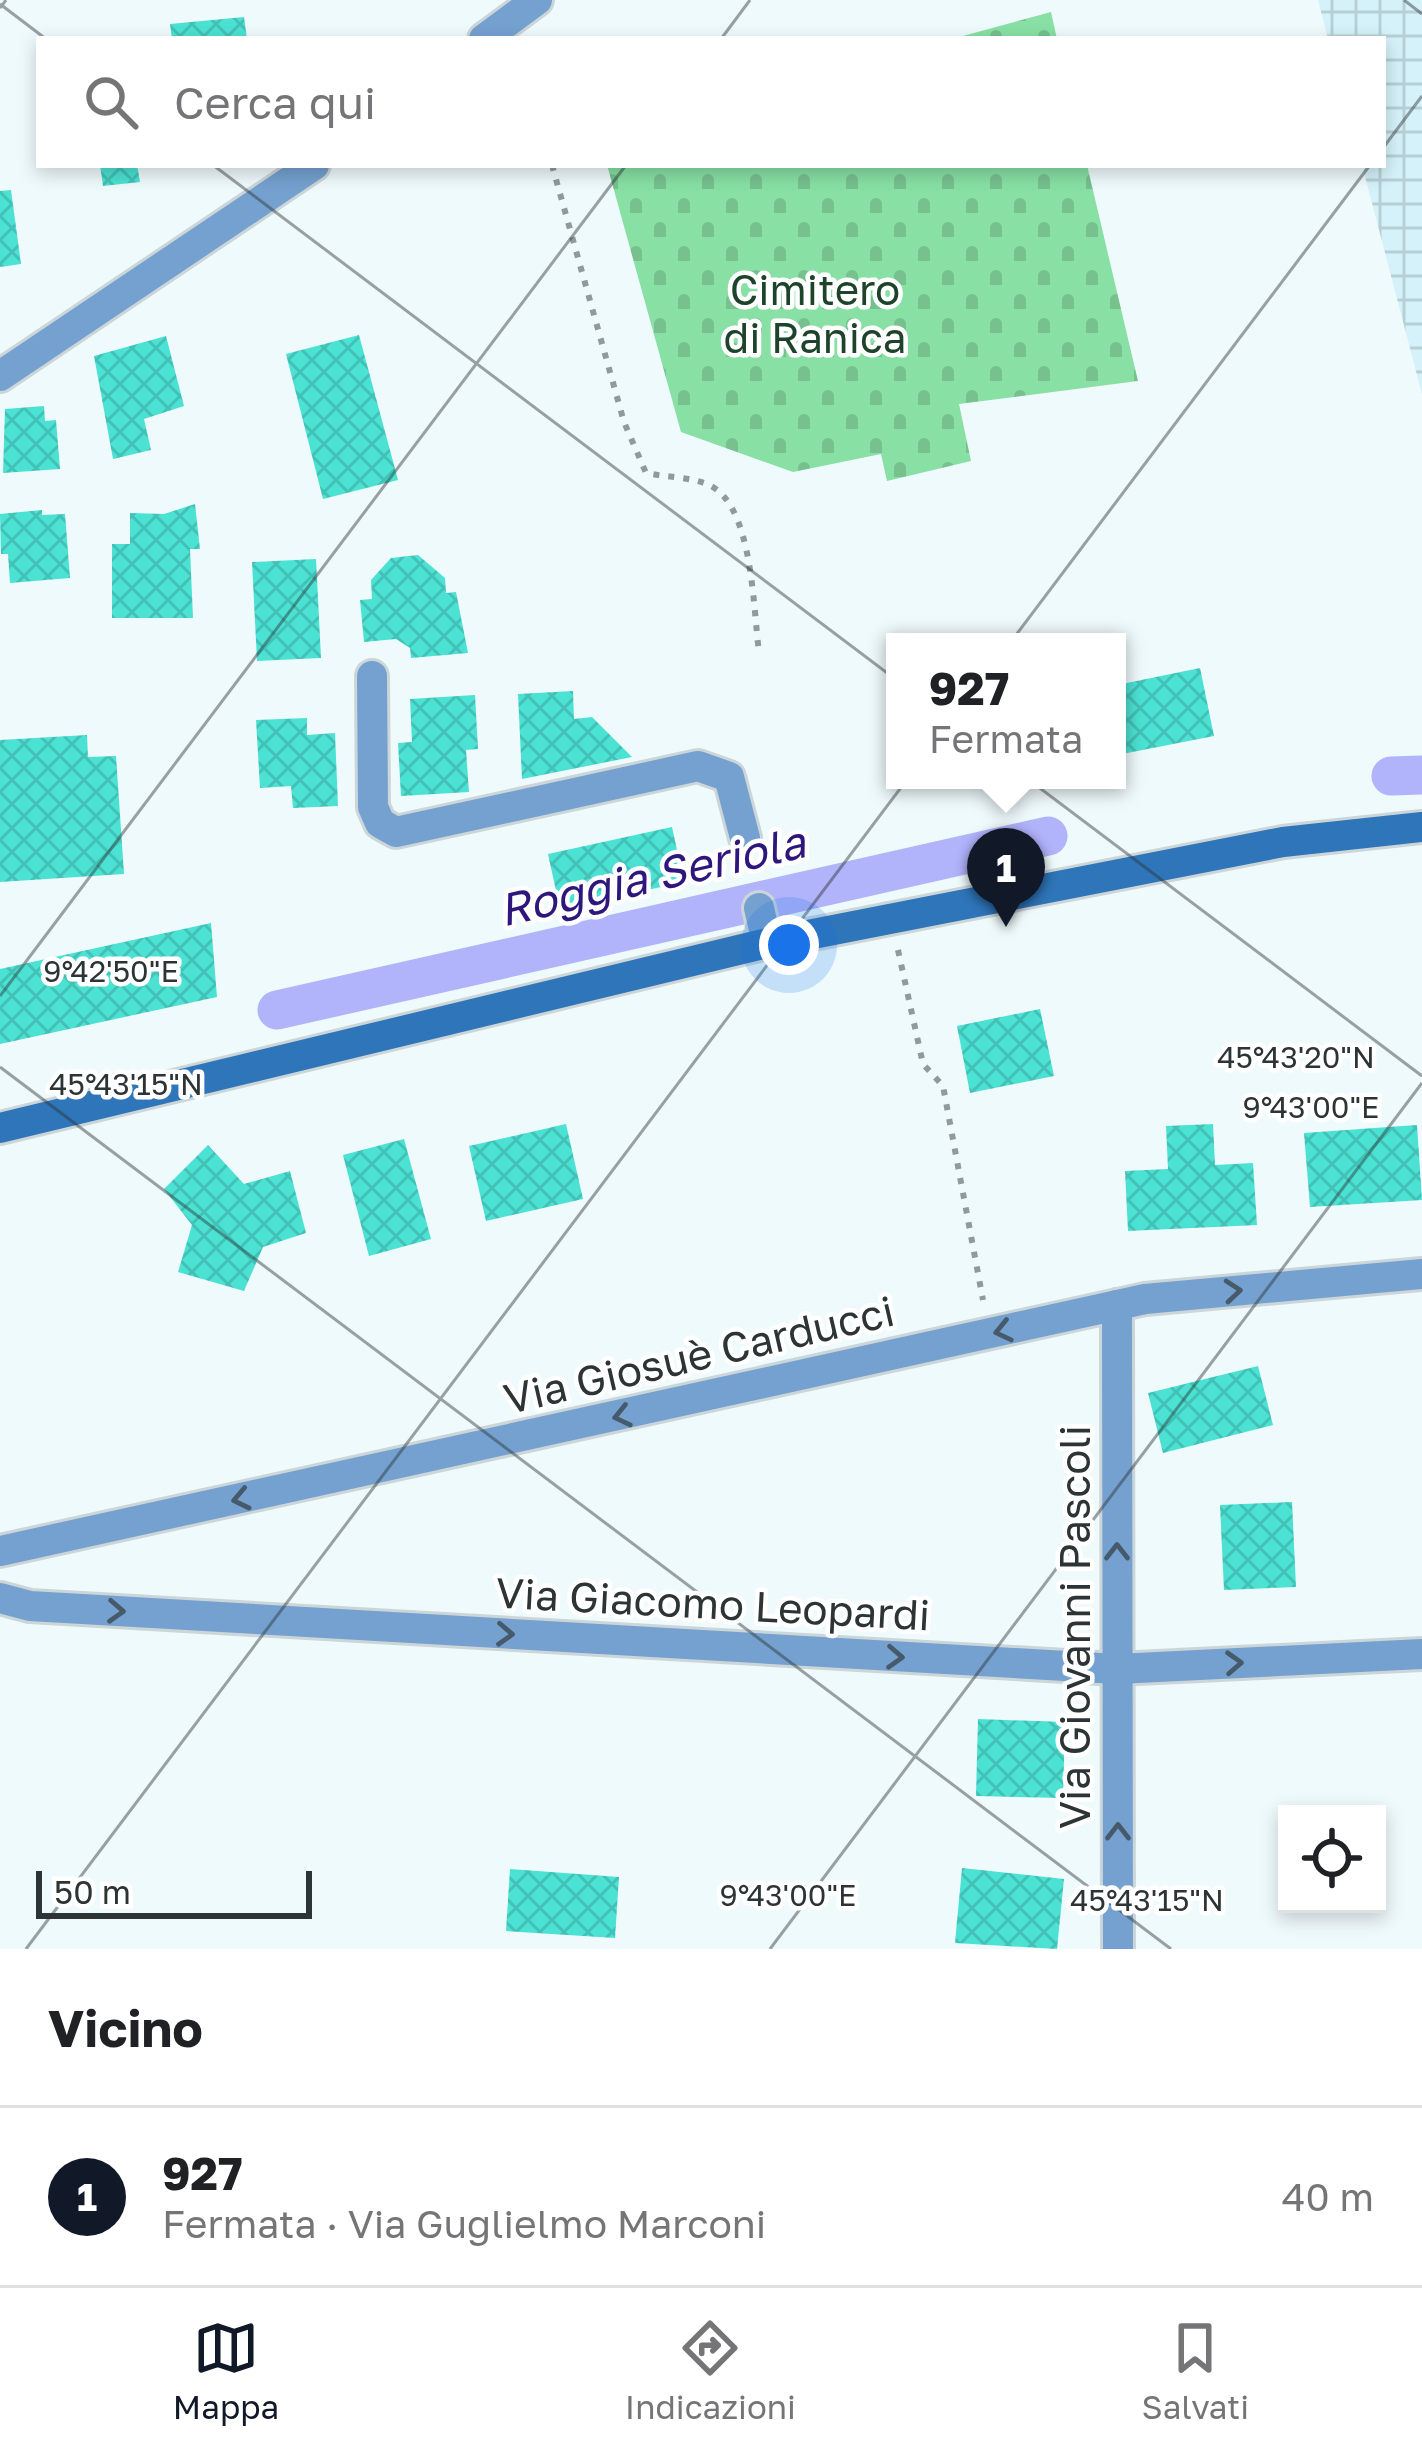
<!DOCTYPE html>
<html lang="it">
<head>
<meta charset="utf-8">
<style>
	:root { --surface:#fff; --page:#f6f6f6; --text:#202124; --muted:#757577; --line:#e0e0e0; --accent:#111827 }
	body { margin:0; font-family:"Golos Text",sans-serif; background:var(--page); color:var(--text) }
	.controls { position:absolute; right:36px; bottom:36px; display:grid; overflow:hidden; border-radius:0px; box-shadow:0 6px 18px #0003 }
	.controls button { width:108px; height:108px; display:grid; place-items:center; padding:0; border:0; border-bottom:3px solid var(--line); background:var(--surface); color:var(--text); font:60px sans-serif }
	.scale { position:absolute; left:36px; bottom:30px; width:276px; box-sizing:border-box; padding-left:12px; border:6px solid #2d3436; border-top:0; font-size:33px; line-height:42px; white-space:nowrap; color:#2d3436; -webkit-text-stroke:9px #fff; paint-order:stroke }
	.you { position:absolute; left:789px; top:945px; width:42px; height:42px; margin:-30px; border:9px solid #fff; border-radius:50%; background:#1a73e8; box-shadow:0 0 0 18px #1a73e833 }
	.badge { display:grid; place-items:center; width:78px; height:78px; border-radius:50%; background:var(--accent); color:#fff; font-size:39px; font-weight:700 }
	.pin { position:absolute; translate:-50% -99px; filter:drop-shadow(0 3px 6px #0008) }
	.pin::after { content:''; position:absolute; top:63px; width:42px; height:36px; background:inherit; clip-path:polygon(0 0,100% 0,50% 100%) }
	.popup { position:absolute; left:886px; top:633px; width:240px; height:156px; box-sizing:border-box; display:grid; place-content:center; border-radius:0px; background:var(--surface); filter:drop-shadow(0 3px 9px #0005); font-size:39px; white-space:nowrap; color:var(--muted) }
	.popup b { font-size:45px; color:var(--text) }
	.popup::after { content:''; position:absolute; left:50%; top:100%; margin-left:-24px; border:24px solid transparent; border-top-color:var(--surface) }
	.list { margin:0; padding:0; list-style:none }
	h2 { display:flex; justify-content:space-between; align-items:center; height:156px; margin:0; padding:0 48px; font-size:51px }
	h2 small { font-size:39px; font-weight:400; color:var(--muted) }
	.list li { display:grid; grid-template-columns:78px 1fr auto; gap:36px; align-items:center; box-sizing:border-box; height:180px; padding:0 48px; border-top:3px solid var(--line) }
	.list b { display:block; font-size:45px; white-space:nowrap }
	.list p { margin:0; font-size:39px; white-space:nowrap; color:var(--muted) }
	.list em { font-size:39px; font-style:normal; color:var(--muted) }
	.icon { flex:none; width:66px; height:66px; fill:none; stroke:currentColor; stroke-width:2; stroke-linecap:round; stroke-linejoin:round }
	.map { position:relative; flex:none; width:1422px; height:1949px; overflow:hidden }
	.search { position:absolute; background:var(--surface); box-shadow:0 6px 18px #0003; left:36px; right:36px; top:36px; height:132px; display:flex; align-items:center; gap:30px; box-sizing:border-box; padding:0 42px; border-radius:0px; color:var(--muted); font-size:45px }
	.sheet { height:336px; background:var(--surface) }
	nav { display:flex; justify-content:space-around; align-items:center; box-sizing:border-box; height:168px; border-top:3px solid var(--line); background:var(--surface); font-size:33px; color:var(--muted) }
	nav a { display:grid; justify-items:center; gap:6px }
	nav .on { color:var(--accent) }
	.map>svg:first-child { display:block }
	.industrial { fill:url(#industrial-grid) }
	.cemetery { fill:url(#cemetery-stones) }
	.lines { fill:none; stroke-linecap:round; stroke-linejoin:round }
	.canal { stroke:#b1b3fb; stroke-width:39 }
	.building { fill:url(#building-cross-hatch) }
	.street-casing { stroke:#ccd6d9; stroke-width:36 }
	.secondary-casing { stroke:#ccd6d9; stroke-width:36 }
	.path { stroke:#90999c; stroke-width:6; stroke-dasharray:6 9; stroke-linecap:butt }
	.street { stroke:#75a1d0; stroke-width:30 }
	.secondary { stroke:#2e75b9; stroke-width:30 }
	.oneway { stroke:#465a6c }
	.ticks { fill:none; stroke:#2d3436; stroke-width:3; stroke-opacity:0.45 }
	.labels { text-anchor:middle; stroke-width:9; stroke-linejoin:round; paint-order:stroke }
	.park-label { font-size:42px; fill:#1d442a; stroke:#fff }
	.street-label { font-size:42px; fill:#2d3436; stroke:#fff }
	.water-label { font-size:45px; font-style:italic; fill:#2d167c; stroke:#fff }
	.ticks-label { font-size:30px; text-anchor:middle; fill:#2d3436; stroke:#fff; stroke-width:9; stroke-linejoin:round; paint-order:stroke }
</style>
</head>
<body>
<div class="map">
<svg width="1422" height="1949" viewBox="0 0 1422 1949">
	<defs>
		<pattern id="industrial-grid" width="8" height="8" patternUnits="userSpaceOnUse" patternTransform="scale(3)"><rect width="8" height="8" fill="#d5f1f9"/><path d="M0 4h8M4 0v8" fill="none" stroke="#b7cfd6"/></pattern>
		<pattern id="cemetery-stones" width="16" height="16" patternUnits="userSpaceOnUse" patternTransform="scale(3)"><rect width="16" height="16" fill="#88e0a4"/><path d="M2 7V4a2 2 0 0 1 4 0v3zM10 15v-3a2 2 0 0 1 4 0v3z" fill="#76c18e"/></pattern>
		<pattern id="building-cross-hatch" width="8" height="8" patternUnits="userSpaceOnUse" patternTransform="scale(3)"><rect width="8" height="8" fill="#4be2d3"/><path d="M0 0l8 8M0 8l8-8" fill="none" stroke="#42c2b6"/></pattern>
	</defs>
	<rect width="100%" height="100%" fill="#effafd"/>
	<path class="industrial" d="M1318,0H1422V394L1362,165H1383V39H1328Z"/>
	<g class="cemetery">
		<path d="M1051,12L1057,39H952Z"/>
		<path d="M607,165H1087L1138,381L959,404L971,461L887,481L881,454L793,472L681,432Z"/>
	</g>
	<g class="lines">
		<g class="canal">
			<path d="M1391,776L1422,775"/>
			<path d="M277,1010L1048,836"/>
		</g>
	</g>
	<g class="building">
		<path d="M244,17L247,39H172L170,24Z"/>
		<path d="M100,165H137L140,182L103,186Z"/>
		<path d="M11,190L21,264L0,267V191Z"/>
		<path d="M359,335L398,480L323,499L286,354Z"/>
		<path d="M166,336L184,406L144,419L151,450L113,459L94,356Z"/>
		<path d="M44,406L45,421L56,420L60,469L3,473L5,409Z"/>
		<path d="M195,504L200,549H190L193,618H112V544H130V513L164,514Z"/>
		<path d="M42,510V515L65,514L70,578L10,583L8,554H1L0,514Z"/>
		<path d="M418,555L445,578L446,593L456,592L468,653L411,658L410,648L396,639L364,642L360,600L372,599L371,580L391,558Z"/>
		<path d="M316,559L321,658L257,661L252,562Z"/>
		<path d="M1200,668L1214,736L1117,755V685Z"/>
		<path d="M573,691L574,719L592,717L632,757L522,779L518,694Z"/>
		<path d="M475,695L478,749L466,750L469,792L401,796L398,743L412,742L410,699Z"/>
		<path d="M307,718V735L335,733L338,806L293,808L291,786L260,788L256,720Z"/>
		<path d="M87,735L88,757L116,756L124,874L0,882V740Z"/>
		<path d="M672,827L684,882L560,909L548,854Z"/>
		<path d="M211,923L217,997L0,1044V969Z"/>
		<path d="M1040,1009L1054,1076L970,1093L957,1026Z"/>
		<path d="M566,1124L583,1199L486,1221L469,1146Z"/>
		<path d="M1213,1124L1215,1165L1253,1163L1257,1225L1128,1231L1125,1171L1168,1169L1166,1126Z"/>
		<path d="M1417,1125L1422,1200L1310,1207L1304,1133Z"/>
		<path d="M404,1139L431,1239L369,1256L343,1155Z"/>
		<path d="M208,1145L244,1184L290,1171L306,1233L263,1247L244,1291L178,1272L192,1225L164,1189Z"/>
		<path d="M1258,1366L1273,1425L1163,1453L1148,1393Z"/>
		<path d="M1292,1502L1296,1587L1224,1590L1220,1505Z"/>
		<path d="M978,1719L1065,1722L1063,1798L976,1796Z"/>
		<path d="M962,1868L1064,1879L1057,1949L955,1943Z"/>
		<path d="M510,1869L619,1877L615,1938L506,1931Z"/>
	</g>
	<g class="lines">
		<defs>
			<g id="street">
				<path d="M484,39L537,0"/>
				<path d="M0,376L314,165"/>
				<path d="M372,676L373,807L380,823L396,832L698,766L729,777L745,838"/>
				<path d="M759,908L767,943"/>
				<path d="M1117,1305L1118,1949"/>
				<path d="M0,1551L1145,1299L1422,1274"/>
				<path d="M0,1598L30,1606L1117,1669L1422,1654"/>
			</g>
			<path id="secondary" d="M0,1128L767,943L1283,842L1422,827"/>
		</defs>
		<use href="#street" class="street-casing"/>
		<use href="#secondary" class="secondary-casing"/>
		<g class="path">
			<path d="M552,165L624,422L646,473C665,477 694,477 711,486C753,508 753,608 759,652"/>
			<path d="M898,950L923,1064L943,1086L983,1300"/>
		</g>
		<use href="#street" class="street"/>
		<use href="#secondary" class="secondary"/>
	</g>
	<defs><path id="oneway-chevron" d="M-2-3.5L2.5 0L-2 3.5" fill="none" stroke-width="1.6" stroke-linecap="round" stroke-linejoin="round" transform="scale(3)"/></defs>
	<g class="oneway">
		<use href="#oneway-chevron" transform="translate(1233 1291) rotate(-5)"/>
		<use href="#oneway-chevron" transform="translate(1003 1331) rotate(167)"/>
		<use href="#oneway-chevron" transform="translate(622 1416) rotate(167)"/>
		<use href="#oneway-chevron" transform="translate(241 1499) rotate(168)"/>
		<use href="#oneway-chevron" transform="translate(1117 1552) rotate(-90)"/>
		<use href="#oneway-chevron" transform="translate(116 1611) rotate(3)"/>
		<use href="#oneway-chevron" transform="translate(505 1634) rotate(3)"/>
		<use href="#oneway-chevron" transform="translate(895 1657) rotate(3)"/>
		<use href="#oneway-chevron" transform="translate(1234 1663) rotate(-3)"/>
		<use href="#oneway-chevron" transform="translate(1118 1832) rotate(-90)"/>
	</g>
	<path class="ticks" d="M1404,0L1422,14M0,4L46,39M0,8L6,0M721,39L750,0M1383,148L1422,96M213,165L1422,1076M0,996L626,165M0,1067L1171,1949M26,1949L1370,165M770,1949L1422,1083"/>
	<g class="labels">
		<g class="park-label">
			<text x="815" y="305">Cimitero<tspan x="815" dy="48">di Ranica</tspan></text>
		</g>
		<g class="street-label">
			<text transform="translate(699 1355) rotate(-13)" y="15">Via Giosuè Carducci</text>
			<text transform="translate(713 1604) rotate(3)" y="15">Via Giacomo Leopardi</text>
			<text transform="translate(1075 1627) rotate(-90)" y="15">Via Giovanni Pascoli</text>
		</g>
		<g class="water-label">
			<text transform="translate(652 876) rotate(-13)" y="16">Roggia Seriola</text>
		</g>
	</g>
	<g class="ticks-label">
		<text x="111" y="982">9°42'50"E</text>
		<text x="1296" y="1068">45°43'20"N</text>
		<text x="126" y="1095">45°43'15"N</text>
		<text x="1311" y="1118">9°43'00"E</text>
		<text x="788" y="1906">9°43'00"E</text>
		<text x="1147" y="1911">45°43'15"N</text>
	</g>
</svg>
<div class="controls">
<button><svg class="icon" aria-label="locate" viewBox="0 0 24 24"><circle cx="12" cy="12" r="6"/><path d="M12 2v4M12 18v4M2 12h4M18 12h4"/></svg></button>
</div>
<div class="scale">50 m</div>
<div class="you"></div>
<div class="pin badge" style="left:1006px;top:927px">1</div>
<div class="popup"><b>927</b>Fermata</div>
<div class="search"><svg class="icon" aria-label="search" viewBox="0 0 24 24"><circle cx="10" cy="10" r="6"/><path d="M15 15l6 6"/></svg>Cerca qui</div>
</div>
<section class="sheet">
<h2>Vicino<small></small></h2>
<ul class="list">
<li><span class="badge">1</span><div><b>927</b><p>Fermata · Via Guglielmo Marconi</p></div><em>40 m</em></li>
</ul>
</section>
<nav>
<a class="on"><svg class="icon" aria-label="map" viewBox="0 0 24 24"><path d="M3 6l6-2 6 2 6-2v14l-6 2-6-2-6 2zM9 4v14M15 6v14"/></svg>Mappa</a>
<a><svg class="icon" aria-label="directions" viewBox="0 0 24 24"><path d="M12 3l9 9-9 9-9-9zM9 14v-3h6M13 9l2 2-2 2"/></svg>Indicazioni</a>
<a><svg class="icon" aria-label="saved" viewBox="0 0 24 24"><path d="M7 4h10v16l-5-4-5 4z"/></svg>Salvati</a>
</nav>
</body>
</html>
